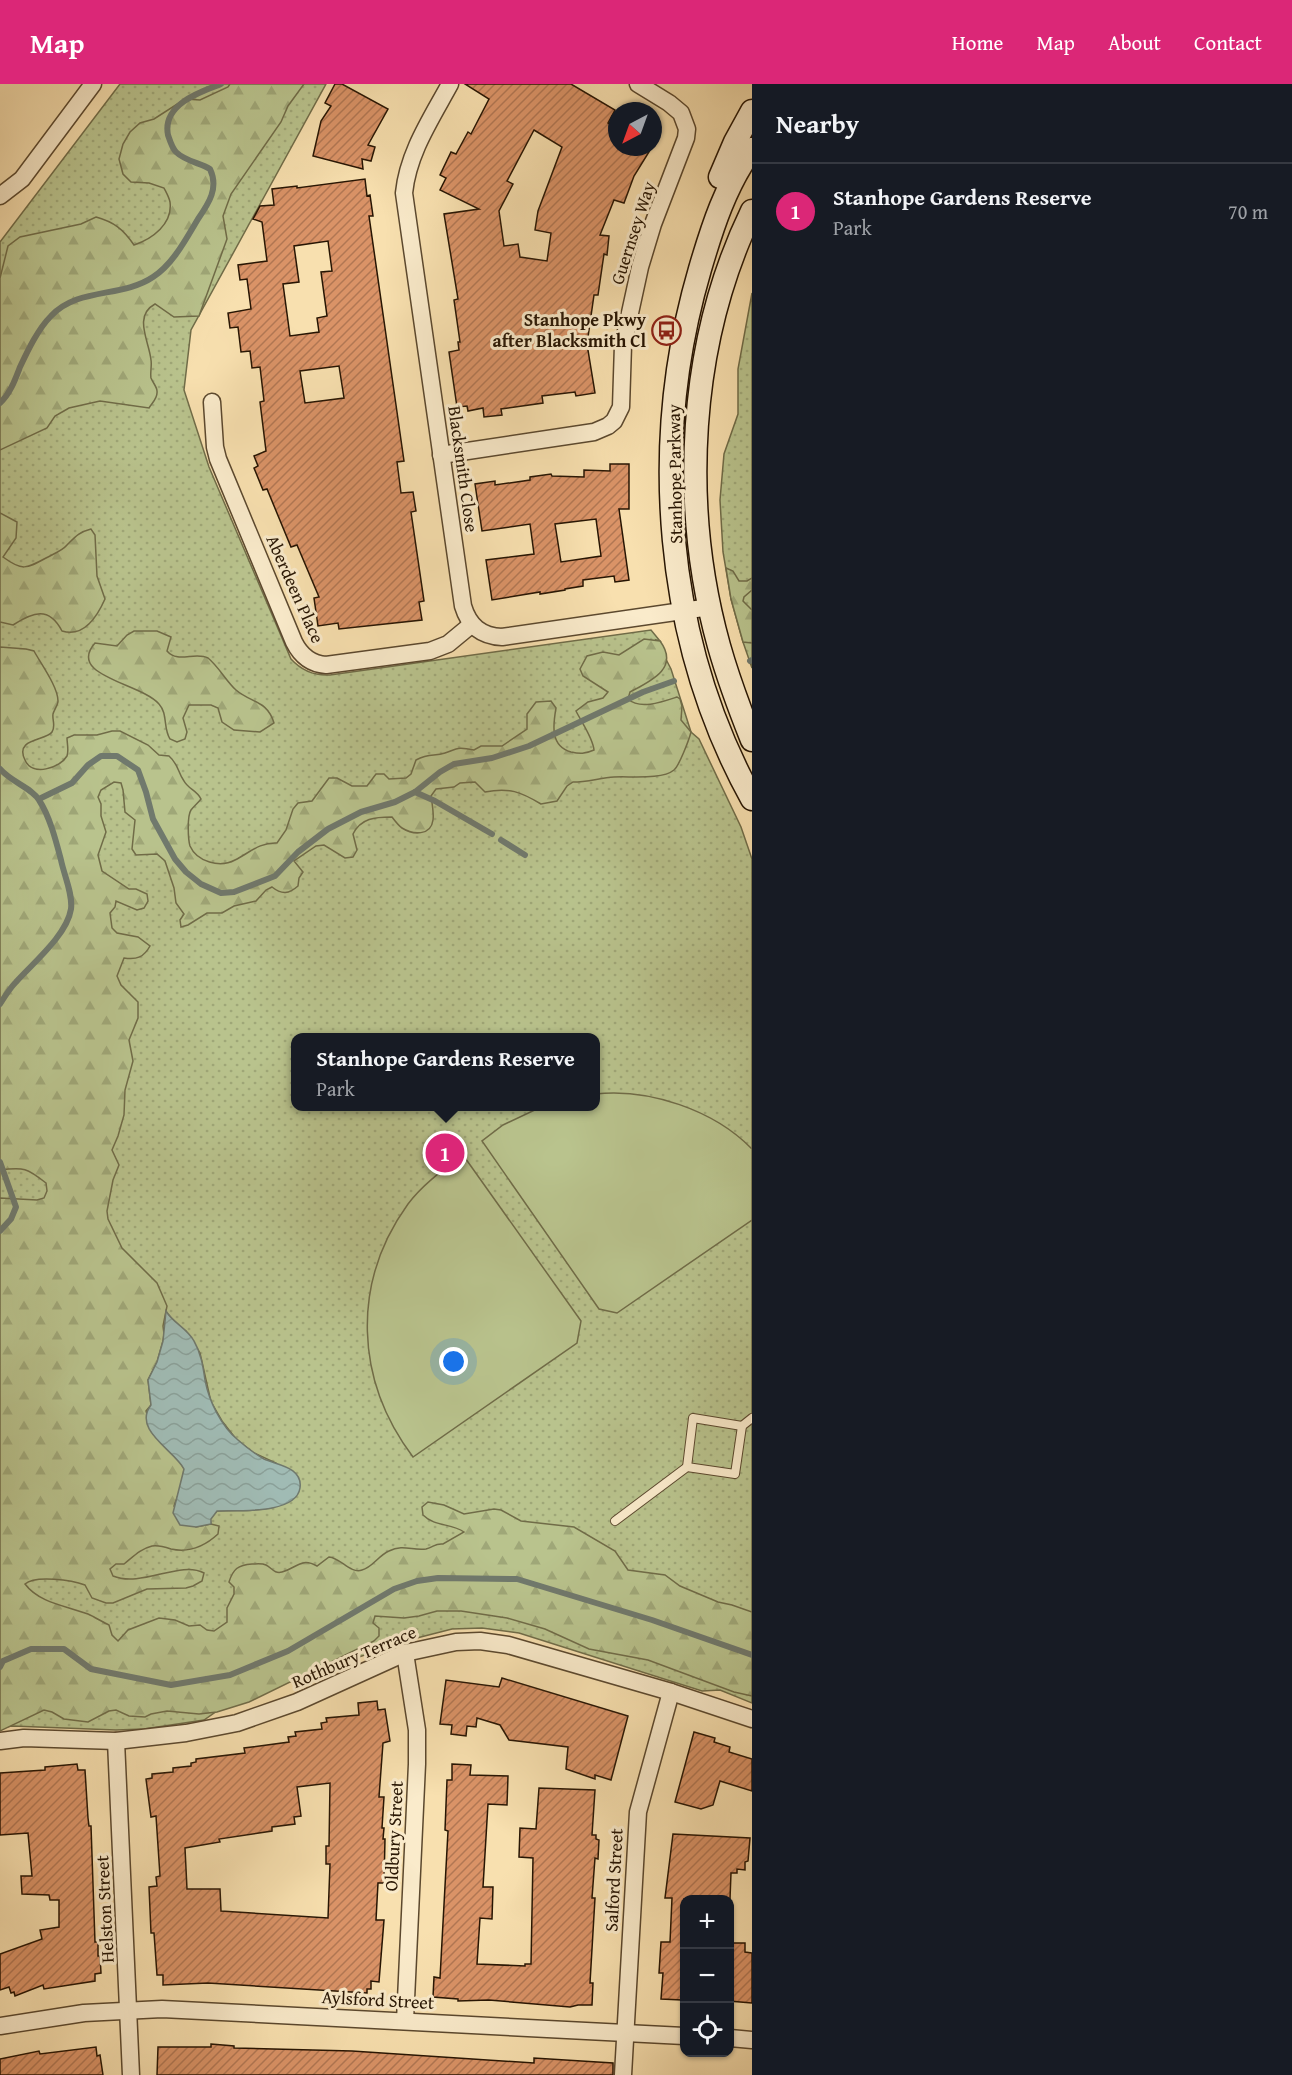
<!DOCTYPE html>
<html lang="en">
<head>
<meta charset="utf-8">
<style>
	:root { --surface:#171b24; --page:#242831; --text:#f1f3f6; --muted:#9ea1a6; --line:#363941; --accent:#db2777 }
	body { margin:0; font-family:"Gentium Book Plus",serif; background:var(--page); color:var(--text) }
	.controls { position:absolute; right:18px; bottom:18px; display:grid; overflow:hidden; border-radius:12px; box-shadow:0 2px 4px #0004 }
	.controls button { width:54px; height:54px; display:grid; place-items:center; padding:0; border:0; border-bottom:2px solid var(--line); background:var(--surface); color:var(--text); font:30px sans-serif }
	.compass { position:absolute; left:608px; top:18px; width:54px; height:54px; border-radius:50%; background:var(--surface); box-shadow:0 2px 4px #0004; rotate:221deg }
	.you { position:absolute; left:454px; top:1278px; width:21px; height:21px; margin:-15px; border:4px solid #fff; border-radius:50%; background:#1a73e8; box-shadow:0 0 0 9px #1a73e833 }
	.badge { display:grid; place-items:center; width:39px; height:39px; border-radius:50%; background:var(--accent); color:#fff; font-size:20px; font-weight:700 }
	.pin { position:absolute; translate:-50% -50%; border:3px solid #fff; box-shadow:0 2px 6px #0006 }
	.popup { position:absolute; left:291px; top:949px; width:309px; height:78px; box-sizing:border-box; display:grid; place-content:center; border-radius:12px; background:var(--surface); filter:drop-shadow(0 2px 4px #0005); font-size:20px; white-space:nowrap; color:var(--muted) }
	.popup b { font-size:22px; color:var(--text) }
	.popup::after { content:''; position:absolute; left:50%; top:100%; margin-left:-12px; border:12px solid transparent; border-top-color:var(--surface) }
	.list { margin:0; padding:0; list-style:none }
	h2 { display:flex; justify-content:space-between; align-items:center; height:78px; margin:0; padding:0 24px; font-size:26px }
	h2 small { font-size:20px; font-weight:400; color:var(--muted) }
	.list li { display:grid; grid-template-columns:39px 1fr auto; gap:18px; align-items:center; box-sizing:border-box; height:96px; padding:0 24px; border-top:2px solid var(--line) }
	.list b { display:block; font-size:22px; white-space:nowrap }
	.list p { margin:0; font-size:20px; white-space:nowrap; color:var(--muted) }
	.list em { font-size:20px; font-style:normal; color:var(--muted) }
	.icon { flex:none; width:33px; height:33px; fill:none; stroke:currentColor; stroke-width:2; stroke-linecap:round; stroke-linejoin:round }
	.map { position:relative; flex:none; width:752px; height:1991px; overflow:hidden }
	header { display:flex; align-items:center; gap:36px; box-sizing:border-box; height:84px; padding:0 30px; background:var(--accent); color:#fff }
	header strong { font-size:28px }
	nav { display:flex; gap:33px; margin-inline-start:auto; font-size:21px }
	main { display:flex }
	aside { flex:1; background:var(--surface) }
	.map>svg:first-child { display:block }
	.green { fill:url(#green-dots); stroke:#706c48; stroke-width:1.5; fill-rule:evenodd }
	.forest { fill:url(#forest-firs); stroke:#706c48; stroke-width:1.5 }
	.pitch { fill:#b9c38d; stroke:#706c48; stroke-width:1.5 }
	.water { fill:url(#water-waves); stroke:#70796d; stroke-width:1.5 }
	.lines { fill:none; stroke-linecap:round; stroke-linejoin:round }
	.stream { stroke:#70796d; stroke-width:6 }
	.building { fill:url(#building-hatch); stroke:#271503; stroke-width:1.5; fill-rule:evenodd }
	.service-casing { stroke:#5b482e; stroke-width:10 }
	.minor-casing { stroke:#5b482e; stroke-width:19 }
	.secondary-casing { stroke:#271503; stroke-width:25 }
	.service { stroke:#faebcb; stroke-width:8 }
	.minor { stroke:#faebcb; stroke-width:16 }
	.secondary { stroke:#faebcb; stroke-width:22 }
	.labels { text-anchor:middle; stroke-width:6; stroke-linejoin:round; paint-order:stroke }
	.street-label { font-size:18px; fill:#271503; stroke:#faebcb }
	.poi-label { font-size:18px; font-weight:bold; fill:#271503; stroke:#faebcb; text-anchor:end }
</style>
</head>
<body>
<header>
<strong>Map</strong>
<nav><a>Home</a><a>Map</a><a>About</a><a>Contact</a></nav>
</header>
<main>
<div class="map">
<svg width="752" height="1991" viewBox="0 0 752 1991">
	<defs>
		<pattern id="green-dots" width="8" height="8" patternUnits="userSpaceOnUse" patternTransform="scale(1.5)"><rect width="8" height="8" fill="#b9c38d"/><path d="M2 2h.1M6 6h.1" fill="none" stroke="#9fa778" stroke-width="1.8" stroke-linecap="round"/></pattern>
		<pattern id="forest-firs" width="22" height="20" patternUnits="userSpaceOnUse" patternTransform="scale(1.5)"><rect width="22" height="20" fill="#b9c38d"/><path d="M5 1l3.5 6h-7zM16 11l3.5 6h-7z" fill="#9fa778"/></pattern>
		<pattern id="water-waves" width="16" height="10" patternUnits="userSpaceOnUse" patternTransform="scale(1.5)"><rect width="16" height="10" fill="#a0bbb4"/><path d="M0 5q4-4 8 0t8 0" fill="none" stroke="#8aa099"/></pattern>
		<pattern id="building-hatch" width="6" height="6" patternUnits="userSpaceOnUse" patternTransform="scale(1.5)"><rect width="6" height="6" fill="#da9367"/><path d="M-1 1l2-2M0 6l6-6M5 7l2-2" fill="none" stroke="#b17753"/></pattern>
	</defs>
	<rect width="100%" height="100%" fill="#f8e0af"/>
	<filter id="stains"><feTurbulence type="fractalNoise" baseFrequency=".00333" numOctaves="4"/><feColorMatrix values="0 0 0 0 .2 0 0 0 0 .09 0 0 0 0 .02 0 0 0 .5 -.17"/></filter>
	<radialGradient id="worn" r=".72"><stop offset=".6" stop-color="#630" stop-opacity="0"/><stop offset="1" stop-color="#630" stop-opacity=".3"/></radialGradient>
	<g class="green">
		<path d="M120,0H326L191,246L184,306L209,383L291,575C302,587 314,592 330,591L651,546L660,557L656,556L671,585L691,648L699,655L741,743L752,775V1619L720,1606L702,1607L519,1549L482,1544L452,1545L409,1556L353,1575L311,1596L289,1595L220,1625L204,1636L144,1645L116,1646L12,1642L0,1644V158ZM295,954H595V1022H295ZM166,1228L177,1241L186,1247L200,1269L211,1318L222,1337L236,1355L254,1369L276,1379L296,1412C269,1431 247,1425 217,1427L210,1435L211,1440Z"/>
		<path d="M752,209V584L743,558L731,515L723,468L720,416L724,370L738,330V285Z"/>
	</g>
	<g class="forest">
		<path d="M230,0H304L288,22L281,38L231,110L223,132L227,155L199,232L174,233L155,220C133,232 149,257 151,276C152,282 150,289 151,294C153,299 157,303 157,307C158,314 152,319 149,324L100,317L69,324L55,332L47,344L0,366V194L8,162L20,153L81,140L96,133C114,138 123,145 134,161C152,155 173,140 170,118C169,113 166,108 164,104L149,99L131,98L123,90L119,75L123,60L130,48L140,39L154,35L185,15L200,16L228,3Z"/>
		<path d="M0,429L17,438L16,454L3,473C22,487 26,485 46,474C53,470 62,467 67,461C75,453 79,448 91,445L95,451L97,492L105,515C97,533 84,554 62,547C49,522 33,528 13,541L0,538Z"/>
		<path d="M726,484L733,487L739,497H747L752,494V506L744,513L743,517L752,526V559L743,558L731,515Z"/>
		<path d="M134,547H157L171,553L167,567C178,580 195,567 208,574C219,583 226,597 236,606C251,619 267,616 274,639L260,648L234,646L222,638L218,624L211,621H189L183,634L187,648L185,655L177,658L170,655C163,644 168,630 159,620C141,599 66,592 95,559L117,562L127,551Z"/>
		<path d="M644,555L660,557C680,584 651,597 630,608L628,615C640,626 662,618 677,613L680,615L682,622L681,636L691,648C689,656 679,682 674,686C662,696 630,692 614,693C600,694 587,698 573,698L567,702L557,717L541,720C521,708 509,703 485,708L475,698L460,699L454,703L436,705L431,712C432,719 434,729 433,736C431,752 413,751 402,744C399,742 395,737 392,733C375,733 361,734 353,750L357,766L353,773L345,774L324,761L316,762L294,777L303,788L299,794L298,802C289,810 282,811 272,803L266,806L256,817L234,822L222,829H207L188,841L181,843L180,836L184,830L176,819L174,804L165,777L157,770L136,771L132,765L135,736L125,728L123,706L121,699L114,698L101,706L98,713L101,720V732L106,748L98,771L102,787L129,805H136L147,810L148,817L144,824L137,826L116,817L115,823L110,829L112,844L117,849L138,853L150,862C144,873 137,876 124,874L117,892L121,901L138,918V934L129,956L133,977L125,1006L124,1031L118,1052L112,1066L119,1081L113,1096L107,1127L108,1135L122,1164L157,1199L167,1222L163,1242L164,1250L163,1257L157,1278L148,1296L151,1321L146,1327L153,1350L180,1378L184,1385L182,1400L174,1422L196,1443L211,1440L219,1442L218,1450C205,1462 189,1469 171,1465C165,1463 157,1461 152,1462C140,1465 133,1473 124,1480H116L110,1485L113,1492C142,1504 180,1476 204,1489L202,1497L193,1502L186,1504L147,1505L113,1519H106L92,1514L85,1501C72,1496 35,1491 25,1500C39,1519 67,1522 88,1530C95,1533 102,1538 109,1541L112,1551L118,1557L128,1546L159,1534L175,1536L189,1542L200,1541L207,1546L214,1547L227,1538V1524L234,1510V1503L229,1498C233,1485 238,1481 252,1480C256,1480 262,1479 266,1481C272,1484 274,1490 282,1488C297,1484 301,1473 317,1482L329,1473C341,1474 350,1490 362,1486C372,1484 379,1471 389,1467C403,1460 413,1467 426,1465C434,1463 435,1459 443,1460L464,1448C451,1439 435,1443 423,1431L422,1423L428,1418L444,1421L464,1430L494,1425L501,1426L521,1437L574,1443L615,1467L628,1486L665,1491L680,1502L718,1518L732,1521L752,1528V1612L734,1608L648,1576L589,1565L545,1545L507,1534L461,1527H437L419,1532L404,1534L375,1532L373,1539L379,1544V1552L374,1557L249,1618L217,1628L199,1630L167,1627L151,1630L145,1633L129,1632L116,1626L109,1627L88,1638L64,1635L52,1628L44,1626L0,1647V1114L37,1116L44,1114L47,1107L46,1099C27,1084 24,1083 0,1086V563L26,565L34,567C41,580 58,603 58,617C58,621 54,626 53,630C52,636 56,642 52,648C46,657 14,654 25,676C32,693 60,684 67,672C69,667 67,659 67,654L74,651H97L112,647H120L148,661L159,671L169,672C179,681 177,687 184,697C188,705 197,706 201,715C198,719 194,722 191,726C187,732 188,755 190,762C197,778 220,784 235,776C249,769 260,758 277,759L286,746L293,725L298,719L312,717L329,694H337L352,702H367L376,690H384L389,695L406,694L411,690L416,676C430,668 434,673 445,669C459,664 458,663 474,666L481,662H502L527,645V630L536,618L551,617L556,624C553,641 550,662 571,668C580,670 585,670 594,666C593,654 582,639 576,627L588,618L603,614L608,608L583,592L580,585L587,572L603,568L619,571Z"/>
	</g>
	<g class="pitch">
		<path d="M595,1010C649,1004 714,1026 752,1065V1136L617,1229L599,1225L482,1057L503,1041L541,1023L595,1022Z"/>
		<path d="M463,1071L581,1237L577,1259L413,1373C355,1296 351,1199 408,1120C423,1100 443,1086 463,1071Z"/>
	</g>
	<path class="water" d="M166,1227C173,1239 187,1244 194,1257C201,1269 203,1282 205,1296C209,1317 221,1342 238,1356C246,1363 255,1370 264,1375C277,1381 303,1383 300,1404C296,1431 235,1426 217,1427L211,1435V1440L196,1443L180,1441L173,1429L184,1385C174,1366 132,1346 151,1321L148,1296L157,1278L163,1257Z"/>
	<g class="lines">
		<g class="stream">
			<path d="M0,319C10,310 15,296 20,283C28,266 38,245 51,232C78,203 122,214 153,193C173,180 186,155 198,135C209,119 219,104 210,85C200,79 185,77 176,68C172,64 170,57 168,51C162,21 199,8 221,0"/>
			<path d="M750,577L752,576"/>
			<path d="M0,685C11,698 32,704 39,716C50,733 56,757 61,776C64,791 73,810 71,825C67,851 33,879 16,898C10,904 5,912 0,920"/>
			<path d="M415,708L435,717L492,750"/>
			<path d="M39,715L72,699L88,681L101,672H117L138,686L146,708L153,735L175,775L186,788L201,800L221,809L234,808L275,792L298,768L328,745L361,728L395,718L415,708L440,688L454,680L492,674L529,662L643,608L674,597"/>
			<path d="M501,756L525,771"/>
			<path d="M0,1078L16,1123L11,1135L0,1147"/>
			<path d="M0,1583L3,1577L31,1565H64L91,1585L171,1601L230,1591L288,1567L394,1505L417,1497L438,1494L517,1495L652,1536L752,1571"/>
		</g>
	</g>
	<g class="building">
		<path d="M335,0H342L388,25L368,61L375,63L371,77L362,75L363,85L313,72L321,37L331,22L325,19Z"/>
		<path d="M465,0H571L615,26L608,39L617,45V63H652L634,92L624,119L614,116L600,151L609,152L607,171L604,170L598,211H594L587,260L595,309L576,312L575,308L542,312L543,319L501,325L502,331L484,333L483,324L468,327L467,322L457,323L449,268L459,266L458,258H460L454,216L458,215L444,130L479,125L440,106L446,94L440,91L451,68L456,70L468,48L471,50L489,15ZM534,46L562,63L538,127L535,146L551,149L547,177L520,173L518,160L504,162L499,127L513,100L507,97Z"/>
		<path d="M365,95L367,112L370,111L373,132H369L404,377L397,378L401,409L413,408L416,427L411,428L424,517L419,518L422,536L339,545L338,539L318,542L314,514L319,513L297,461L291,463L267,405L263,406L254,384L258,382L254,372L266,367L260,318L264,317L260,283L252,284L250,267L241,268L238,243L230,244L228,229L251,225L247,195L240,196L238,181L267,177L262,138L253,135L260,122L274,121L272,105L297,102V104ZM328,157L332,187L321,188L327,232L317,234L319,248L290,252L283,200L299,198L294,162ZM339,282L344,314L305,319L300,287Z"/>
		<path d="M610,380H629V425H619L629,496L615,498L614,492L583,496V502L565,505V506L540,510V508L492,516L486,476L534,470L530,440L482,447L475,400L495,397V401L530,396V393L551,390L552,392L584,393V386L610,387ZM596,435L601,472L561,478L555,440Z"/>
		<path d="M502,1594L628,1632L611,1696L595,1691V1695L566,1685L568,1663L509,1656L500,1641L477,1634L476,1643L467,1642L466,1652L451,1650L452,1641L440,1640L446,1596L499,1603Z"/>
		<path d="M377,1617L378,1626L385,1625L390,1657L383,1659L379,1713H384L382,1744H384L383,1755H385L384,1799H378L376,1836H384L379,1898L371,1897V1905H367V1909L208,1899L163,1901V1891H157L154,1849H151L149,1803L157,1802L156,1793L160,1792L156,1732L151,1733L146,1695L152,1694V1690L173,1688V1684L191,1682V1679L196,1678V1675L245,1669L244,1664L289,1658L288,1653L296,1652L295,1648L322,1645L321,1639L327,1638L326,1634L359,1631L358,1619ZM330,1699L329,1762H326V1780H330L328,1834L221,1827L220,1805H187L185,1764L220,1758L219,1755L272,1747V1743L295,1740L294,1733L301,1732L297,1703Z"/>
		<path d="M694,1648L715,1654L714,1658L730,1663L729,1668L752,1675V1707L720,1697L713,1721L701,1725L675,1718Z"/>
		<path d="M77,1680L78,1686H85L88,1734L89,1742H91L95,1858H98V1872H100L101,1889L95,1890V1897L44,1905L43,1901L15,1912L14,1908L11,1909L9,1903L0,1906V1870L42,1855L40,1846L59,1843V1816H50L49,1811L22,1810L21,1792H32L28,1749L0,1751V1689L45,1686V1683Z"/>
		<path d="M452,1680L471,1681L470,1691L508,1692L507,1721L488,1720L483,1803H493L492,1835L480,1834L477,1880L525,1882V1880H531L533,1774L519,1773L520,1744L536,1745L539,1704L595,1706L592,1751H596V1755L599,1756L598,1775L595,1774L592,1814H595L590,1899H593L592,1921H578L570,1923L489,1916L458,1917V1915L433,1913L434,1893L440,1894L448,1747L445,1746L447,1696H452Z"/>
		<path d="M673,1750L750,1754L748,1777L745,1778V1786L737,1785V1789H731L730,1815H684V1916H682L661,1915L663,1889H659L661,1858H670L672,1814H665Z"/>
		<path d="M729,1859H745V1868L752,1869V1919L729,1917Z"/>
		<path d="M211,1960L234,1962V1964L352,1967L534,1979V1974L613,1979V1991H157L158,1963H211Z"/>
		<path d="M96,1963L97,1972L100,1971L103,1991H0V1975L39,1967L40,1970Z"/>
	</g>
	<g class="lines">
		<defs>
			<g id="service">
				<path d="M687,1383L693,1334L742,1342"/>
				<path d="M615,1437L687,1383L735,1390L742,1342L752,1334"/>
			</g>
			<g id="minor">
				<path d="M450,0C431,35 408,69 404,109L463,522C469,542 481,552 502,553L710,523"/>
				<path d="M0,112L22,95L93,0"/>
				<path d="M212,318L215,363L218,375L294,558C301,572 311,580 326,581L430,567L448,560L471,541"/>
				<path d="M441,371L594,348L608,342L614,337L621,323L623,261L640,183L653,140L686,54L687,45L681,29L669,19L638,0"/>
				<path d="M0,1657L24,1654L116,1657L186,1649L237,1639L297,1618L405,1569L456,1558L480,1557L508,1561L671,1608L752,1635"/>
				<path d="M116,1657L131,1991"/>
				<path d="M405,1937L417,1680V1646L405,1569"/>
				<path d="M0,1942L84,1929L162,1925L684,1952"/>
				<path d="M730,1954L752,1956"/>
				<path d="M623,1991L638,1728L671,1608"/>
			</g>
			<g id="secondary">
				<path d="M752,65C726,100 712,144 700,185C649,359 664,556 752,715"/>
				<path d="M720,93L735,58L752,27"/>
				<path d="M752,127C688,259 680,422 719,562C728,594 740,626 752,656"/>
			</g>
		</defs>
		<use href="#service" class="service-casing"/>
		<use href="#minor" class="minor-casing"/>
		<use href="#secondary" class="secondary-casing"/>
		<use href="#service" class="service"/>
		<use href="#minor" class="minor"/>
		<use href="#secondary" class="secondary"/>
	</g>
	<defs>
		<symbol id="bus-ring" viewBox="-11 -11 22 22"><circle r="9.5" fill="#faebcb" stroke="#8f2418" stroke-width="1.5"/><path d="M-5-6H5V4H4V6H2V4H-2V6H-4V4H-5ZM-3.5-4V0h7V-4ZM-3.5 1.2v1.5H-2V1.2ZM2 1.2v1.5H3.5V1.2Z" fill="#8f2418"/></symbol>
	</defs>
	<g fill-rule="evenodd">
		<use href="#bus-ring" x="650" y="230" width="33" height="33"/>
	</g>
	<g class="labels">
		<g class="street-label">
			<text transform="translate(633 149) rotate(-72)" y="6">Guernsey Way</text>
			<text transform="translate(463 385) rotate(82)" y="6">Blacksmith Close</text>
			<text transform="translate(675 390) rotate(-91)" y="6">Stanhope Parkway</text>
			<text transform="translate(295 505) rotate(66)" y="6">Aberdeen Place</text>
			<text transform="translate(354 1573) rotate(-23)" y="6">Rothbury Terrace</text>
			<text transform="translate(394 1752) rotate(-87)" y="6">Oldbury Street</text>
			<text transform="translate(614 1796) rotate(-87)" y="6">Salford Street</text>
			<text transform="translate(105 1825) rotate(-93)" y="6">Helston Street</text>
			<text transform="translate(378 1916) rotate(3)" y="6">Aylsford Street</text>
		</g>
		<g class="poi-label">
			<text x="646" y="242">Stanhope Pkwy<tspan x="646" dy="21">after Blacksmith Cl</tspan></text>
		</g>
	</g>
	<rect width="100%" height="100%" filter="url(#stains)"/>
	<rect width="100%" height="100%" fill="url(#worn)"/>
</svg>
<div class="controls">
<button>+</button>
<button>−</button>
<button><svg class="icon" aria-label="locate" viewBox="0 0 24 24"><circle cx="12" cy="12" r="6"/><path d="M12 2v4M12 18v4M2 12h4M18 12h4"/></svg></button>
</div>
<svg class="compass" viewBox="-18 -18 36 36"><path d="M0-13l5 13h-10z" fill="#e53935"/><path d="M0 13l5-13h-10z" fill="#9ea1a6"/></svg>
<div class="you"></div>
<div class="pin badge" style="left:445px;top:1069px">1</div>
<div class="popup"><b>Stanhope Gardens Reserve</b>Park</div>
</div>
<aside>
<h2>Nearby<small></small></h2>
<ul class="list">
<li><span class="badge">1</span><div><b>Stanhope Gardens Reserve</b><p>Park</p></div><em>70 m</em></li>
</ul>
</aside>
</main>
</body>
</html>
